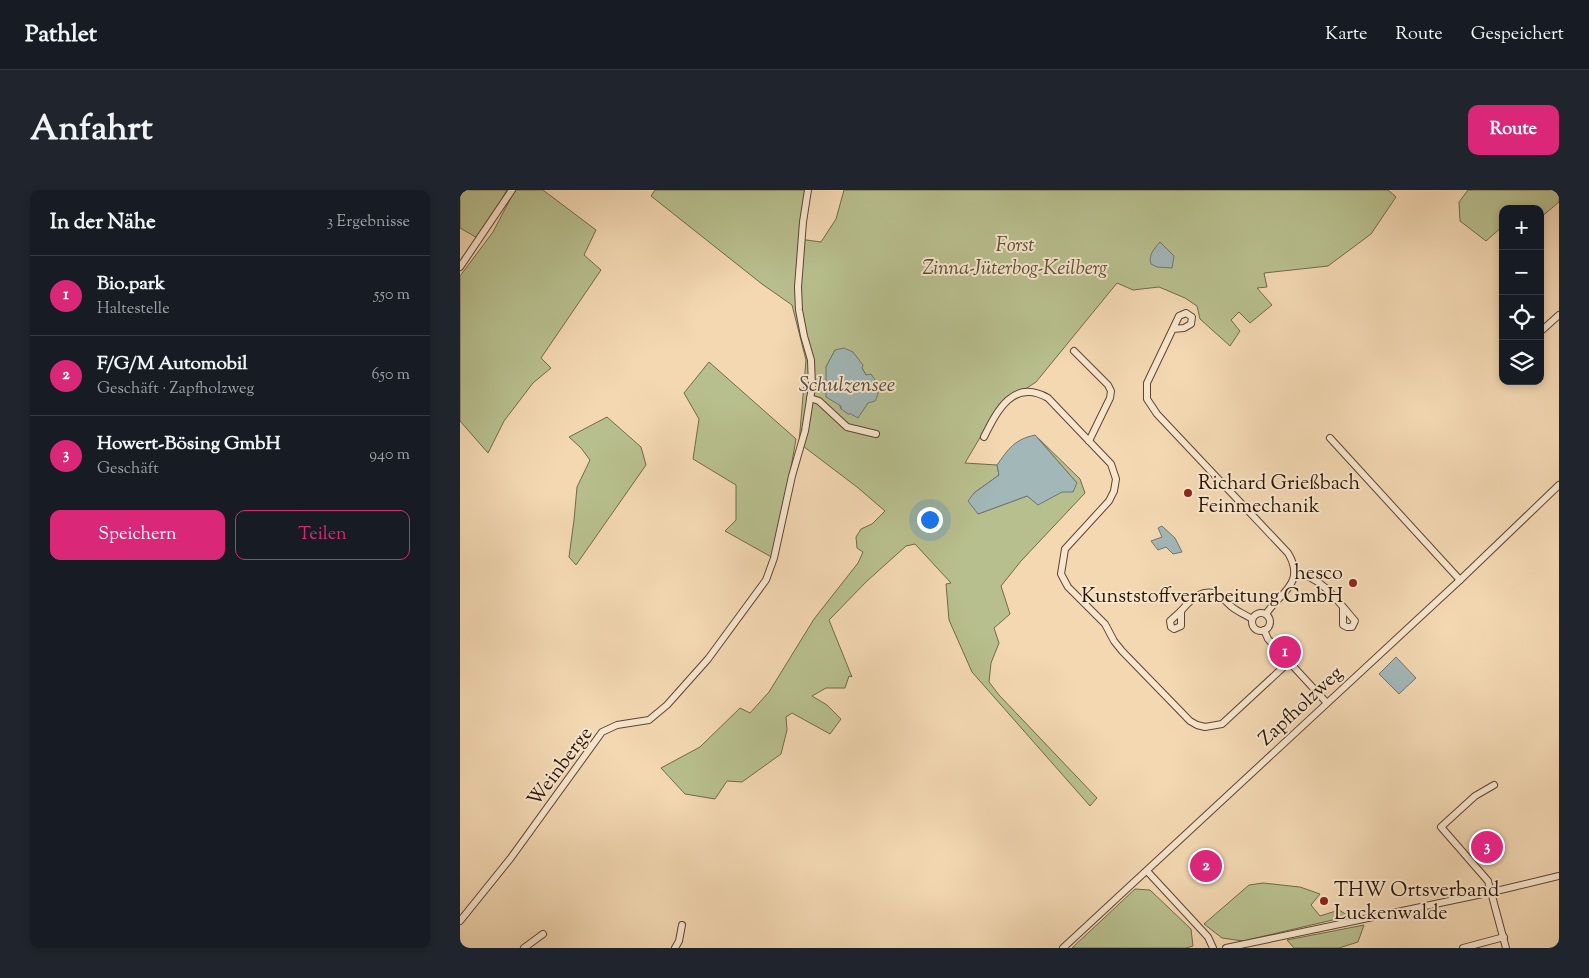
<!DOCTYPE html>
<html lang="de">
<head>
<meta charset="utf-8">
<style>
	:root { --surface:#171b24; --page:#20242c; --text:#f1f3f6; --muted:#9ea1a6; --line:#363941; --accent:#db2777 }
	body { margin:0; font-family:"Sorts Mill Goudy",serif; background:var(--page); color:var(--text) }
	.controls { position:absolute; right:15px; top:15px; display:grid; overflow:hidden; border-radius:10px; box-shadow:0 2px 8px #0003 }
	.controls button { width:45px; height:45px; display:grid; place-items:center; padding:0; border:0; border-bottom:1px solid var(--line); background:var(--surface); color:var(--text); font:25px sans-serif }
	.you { position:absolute; left:469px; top:329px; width:18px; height:18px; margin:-12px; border:4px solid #fff; border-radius:50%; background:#1a73e8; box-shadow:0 0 0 8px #1a73e833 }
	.badge { display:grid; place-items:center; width:32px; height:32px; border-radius:50%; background:var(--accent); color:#fff; font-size:16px; font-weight:700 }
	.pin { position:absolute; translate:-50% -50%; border:2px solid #fff; box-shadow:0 1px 5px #0006 }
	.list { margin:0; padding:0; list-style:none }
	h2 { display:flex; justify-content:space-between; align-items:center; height:65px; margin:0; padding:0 20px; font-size:21px }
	h2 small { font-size:16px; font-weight:400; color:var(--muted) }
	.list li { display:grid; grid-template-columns:32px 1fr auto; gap:15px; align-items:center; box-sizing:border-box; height:80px; padding:0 20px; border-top:1px solid var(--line) }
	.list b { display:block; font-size:19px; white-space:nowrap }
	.list p { margin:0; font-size:16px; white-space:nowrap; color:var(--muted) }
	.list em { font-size:16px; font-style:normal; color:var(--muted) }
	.actions { display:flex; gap:10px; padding:15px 20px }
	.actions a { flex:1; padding:11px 0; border:1px solid var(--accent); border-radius:10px; text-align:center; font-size:18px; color:var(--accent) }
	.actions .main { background:var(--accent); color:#fff }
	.icon { flex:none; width:28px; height:28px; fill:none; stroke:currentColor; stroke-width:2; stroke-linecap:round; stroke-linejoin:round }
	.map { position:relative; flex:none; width:1099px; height:758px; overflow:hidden; border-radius:10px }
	header { display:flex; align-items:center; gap:30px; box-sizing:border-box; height:70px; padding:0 25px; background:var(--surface); border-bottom:1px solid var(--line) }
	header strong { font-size:24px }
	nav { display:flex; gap:28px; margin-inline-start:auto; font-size:18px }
	.intro { display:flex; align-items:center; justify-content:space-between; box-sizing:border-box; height:120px; padding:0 30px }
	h1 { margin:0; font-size:35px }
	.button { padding:12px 22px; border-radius:10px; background:var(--accent); color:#fff; font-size:18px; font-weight:700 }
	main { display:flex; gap:30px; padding:0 30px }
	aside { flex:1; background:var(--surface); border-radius:10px; box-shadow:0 2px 8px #0003 }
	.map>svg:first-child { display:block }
	.green { fill:#b8bf8e; stroke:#72694a; fill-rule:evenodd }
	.water { fill:#a1b7b8; stroke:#727571 }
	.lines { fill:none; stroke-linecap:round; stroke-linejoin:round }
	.minor-casing { stroke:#5d4431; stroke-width:8 }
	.minor { stroke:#f7e6cd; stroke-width:6 }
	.poi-dot { fill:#8f2418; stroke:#f7e6cd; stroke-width:2 }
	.labels { text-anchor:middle; stroke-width:4; stroke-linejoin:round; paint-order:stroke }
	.park-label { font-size:20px; font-style:italic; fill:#5c4f36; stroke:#f7e6cd }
	.poi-label { font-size:20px; fill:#2b1306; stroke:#f7e6cd; text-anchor:start }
	.street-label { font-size:20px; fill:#2b1306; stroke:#f7e6cd }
	.water-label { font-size:21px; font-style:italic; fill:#544c44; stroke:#f7e6cd }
</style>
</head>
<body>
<header>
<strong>Pathlet</strong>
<nav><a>Karte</a><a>Route</a><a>Gespeichert</a></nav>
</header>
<div class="intro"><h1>Anfahrt</h1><a class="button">Route</a></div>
<main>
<aside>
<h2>In der Nähe<small>3 Ergebnisse</small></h2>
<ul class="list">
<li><span class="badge">1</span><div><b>Bio.park</b><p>Haltestelle</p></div><em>550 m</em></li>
<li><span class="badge">2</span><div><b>F/G/M Automobil</b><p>Geschäft · Zapfholzweg</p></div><em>650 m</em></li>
<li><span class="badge">3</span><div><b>Howert-Bösing GmbH</b><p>Geschäft</p></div><em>940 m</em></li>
</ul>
<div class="actions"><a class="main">Speichern</a><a>Teilen</a></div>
</aside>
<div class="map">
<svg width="1099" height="758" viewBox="0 0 1099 758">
	<rect width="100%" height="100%" fill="#f3d8b2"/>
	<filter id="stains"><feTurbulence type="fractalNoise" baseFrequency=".004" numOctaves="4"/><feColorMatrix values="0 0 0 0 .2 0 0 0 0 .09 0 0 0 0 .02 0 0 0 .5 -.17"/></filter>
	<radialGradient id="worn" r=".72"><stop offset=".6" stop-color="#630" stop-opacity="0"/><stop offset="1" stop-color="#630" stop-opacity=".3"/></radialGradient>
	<g class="green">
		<path d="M0,0H47L19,49L0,38Z"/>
		<path d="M55,0H83L136,40L124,65L141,80L81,168L91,178L73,193L44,231L28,263L0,231V86L33,42Z"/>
		<path d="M195,0H345L339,49L361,52L376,29L384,0H928L936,7L911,44L868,76L804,83L807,97L797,98L812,115L790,133L779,122L771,130L780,141L770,156L740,129L737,116L725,108L699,97L673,100L657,93L576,192L538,217L505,273L537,275L539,285L514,303L518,324L567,306L578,314L617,293L575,245L620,289L625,303L561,371L541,396L550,424L534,438L539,453L531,473L529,492L539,505L637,608L630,616L512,482L489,430L486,394L491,393L455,354L446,356L407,391L369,430L392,487L389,486L385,498H366L352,506L367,515L381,529L370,544L332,523L326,527L327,540L321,564L282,592L267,591L255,609L225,604L201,578L240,557L280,518L290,523L309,502L354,429L398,373L403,362L397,358L396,347L401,339L412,334L425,321L397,297L339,253L346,170L332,115L302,94L191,6ZM375,160L402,178L406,185L408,213L401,221L381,219L366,177Z"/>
		<path d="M1008,0H1099V12L1080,28V19H1043V36L1026,51L1000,31L999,12Z"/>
		<path d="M249,172L336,249L315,369L265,341L276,330V295L233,269L239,229L224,203Z"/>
		<path d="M147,227L181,257L186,275L116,375L109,367L114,330L117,297L130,270L121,258L109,247Z"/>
		<path d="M803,693L840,697L860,704L851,715L860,726L879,720L887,725L881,728L783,751L762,748L744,734L789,695Z"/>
		<path d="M675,699L690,700L731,739L733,756L726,758H612Z"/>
		<path d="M904,735L898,752L879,758H834L827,750Z"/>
	</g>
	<g class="water">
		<path d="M700,52L714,66L712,78L697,77L691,74C688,65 694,59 700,52Z"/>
		<path d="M384,158L393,162L403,175L402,178L406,185L411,184C418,194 421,200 415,211L408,213L398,228L391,224H388L381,219V216L366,207V177L375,160Z"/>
		<path d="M575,245L617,293L613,302H602L578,315L567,306L518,324L508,311L514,303L539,285L537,275C548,259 555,249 575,245Z"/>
		<path d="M702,336L715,348L722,362L713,364L706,357L698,360L691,351L702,347L698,338Z"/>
		<path d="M936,467L956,488L939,504L919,484Z"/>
	</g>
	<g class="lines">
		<defs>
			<g id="minor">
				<path d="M0,77L52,0"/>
				<path d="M713,139L724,138L731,134L732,127L726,123L719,126L687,193V209L697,224L828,363C846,393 821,402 806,424"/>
				<path d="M1080,142L1099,125"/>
				<path d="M614,161L648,195L651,201L650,208L629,251"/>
				<path d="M350,208L359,211L387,237L416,244"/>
				<path d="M524,247C537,221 553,188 588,208L651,274L656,289L654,301L649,311L605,359L601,384L608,397L645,434L654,451L662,461L730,531L737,535L745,537L762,534L829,472"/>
				<path d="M870,248L1000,390"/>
				<path d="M835,383C862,386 879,413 895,431L892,437H887L883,435V418"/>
				<path d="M721,421C731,409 744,396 760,406C764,409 768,414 772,417C778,422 786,425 792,429"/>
				<path d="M721,421V436L714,439L711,437L710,431Z"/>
				<circle cx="801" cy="432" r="9"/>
				<path d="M804,440L808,449L867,513"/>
				<path d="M1034,595L1015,606L981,637L1028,691L1046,758"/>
				<path d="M687,681L748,747L753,758"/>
				<path d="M0,731L50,669L142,542L157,535L189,530L207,515L248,469L306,390L314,368L332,286L345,241L352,197L351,170L344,146L339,120L338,97L343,32L348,0"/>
				<path d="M64,758L83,744"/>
				<path d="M215,758L219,751L222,735"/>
				<path d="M603,758L1000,390L1099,295"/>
				<path d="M766,758L1032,702L1099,686"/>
				<path d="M1003,758L1044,747"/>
			</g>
		</defs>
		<use href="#minor" class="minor-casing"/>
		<use href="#minor" class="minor"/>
	</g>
	<g class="poi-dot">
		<circle cx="728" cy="303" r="5"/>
		<circle cx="893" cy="393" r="5"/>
		<circle cx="864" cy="711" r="5"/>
	</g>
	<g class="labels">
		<g class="park-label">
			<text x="555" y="61">Forst<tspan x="555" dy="23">Zinna-Jüterbog-Keilberg</tspan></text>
		</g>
		<g class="poi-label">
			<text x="738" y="299">Richard Grießbach<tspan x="738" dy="23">Feinmechanik</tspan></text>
			<text x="883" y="389" text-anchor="end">hesco<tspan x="883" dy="23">Kunststoffverarbeitung GmbH</tspan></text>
			<text x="874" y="706">THW Ortsverband<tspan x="874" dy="23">Luckenwalde</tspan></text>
		</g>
		<g class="street-label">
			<text transform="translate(840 515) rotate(-43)" y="7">Zapfholzweg</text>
			<text transform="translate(99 576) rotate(-53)" y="7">Weinberge</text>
		</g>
		<g class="water-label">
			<text x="387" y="201">Schulzensee</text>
		</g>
	</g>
	<rect width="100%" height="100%" filter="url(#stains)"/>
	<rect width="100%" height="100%" fill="url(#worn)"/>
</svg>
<div class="controls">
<button>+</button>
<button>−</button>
<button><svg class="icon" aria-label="locate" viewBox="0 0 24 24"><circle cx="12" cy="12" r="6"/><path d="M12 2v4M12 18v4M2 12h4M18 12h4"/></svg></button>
<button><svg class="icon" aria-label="layers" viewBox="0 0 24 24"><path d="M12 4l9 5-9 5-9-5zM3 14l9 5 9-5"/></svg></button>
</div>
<div class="you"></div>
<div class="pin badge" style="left:825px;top:462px">1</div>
<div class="pin badge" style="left:746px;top:676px">2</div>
<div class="pin badge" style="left:1027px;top:657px">3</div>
</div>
</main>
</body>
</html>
